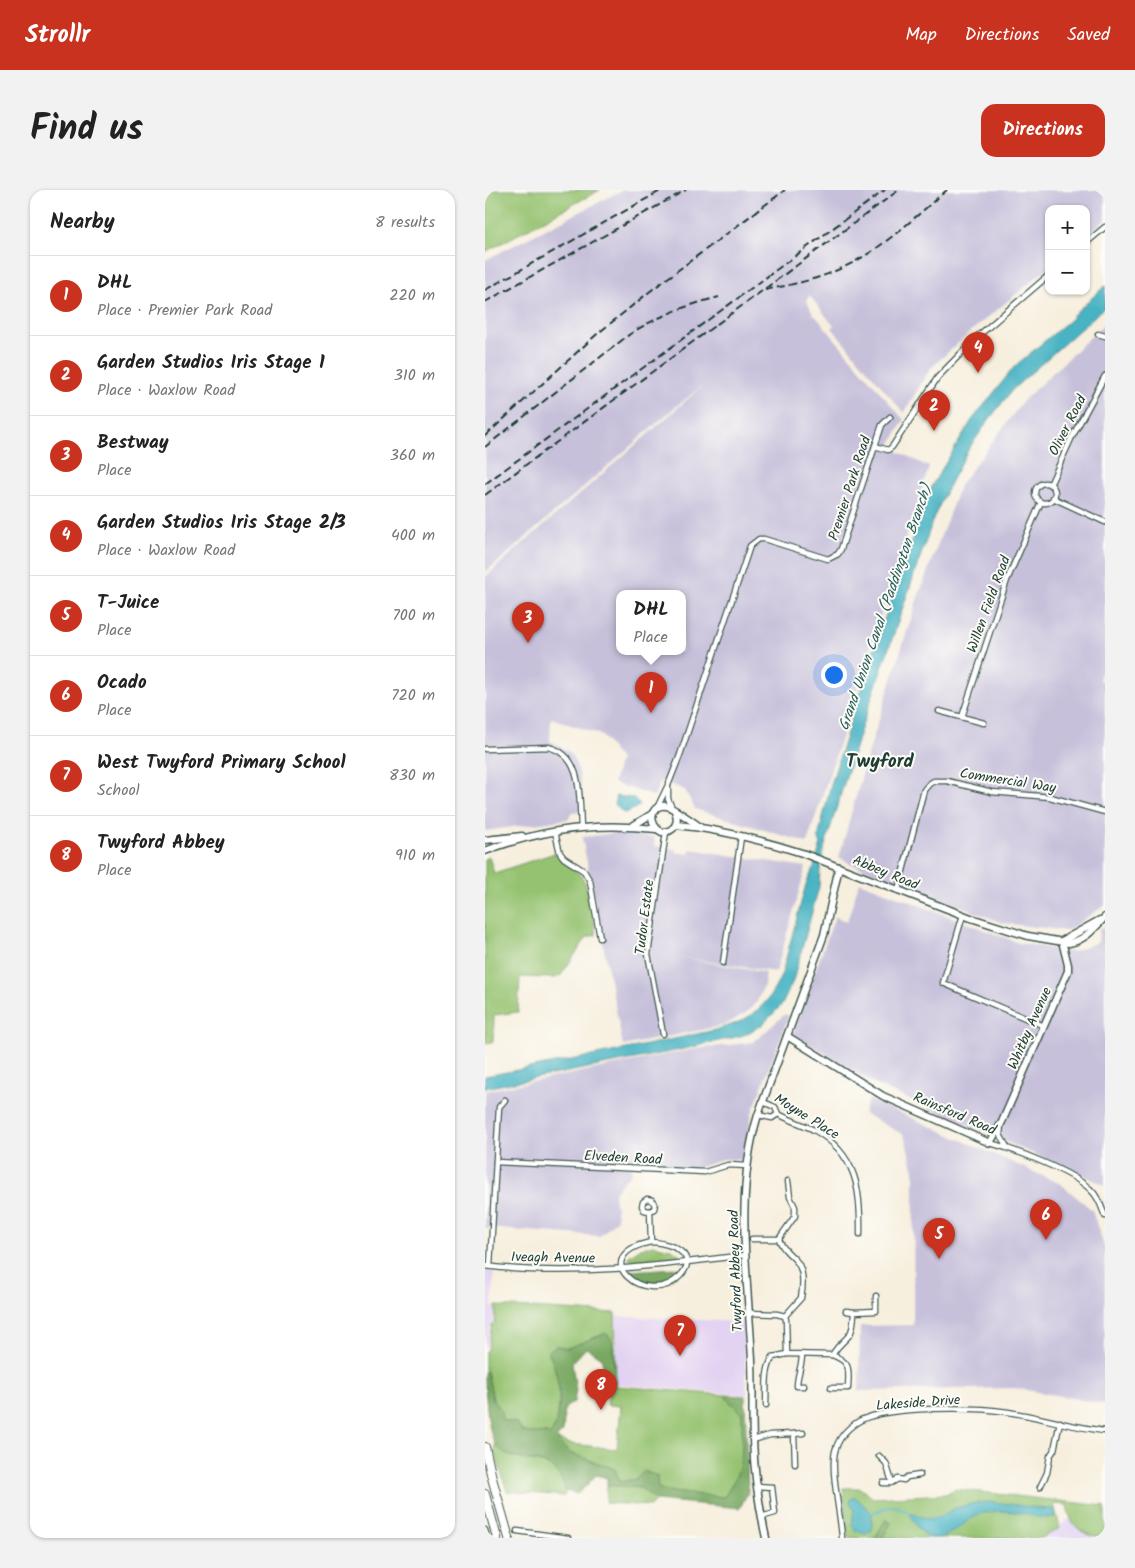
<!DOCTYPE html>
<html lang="en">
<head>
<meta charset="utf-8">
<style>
	:root { --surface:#fff; --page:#f2f2f2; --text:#222; --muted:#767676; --line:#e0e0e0; --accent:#c8321e }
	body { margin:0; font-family:Kalam,sans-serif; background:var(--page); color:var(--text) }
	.controls { position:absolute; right:15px; top:15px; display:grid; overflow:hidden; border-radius:10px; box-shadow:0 1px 4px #0004 }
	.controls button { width:45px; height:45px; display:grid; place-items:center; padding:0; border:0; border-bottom:1px solid var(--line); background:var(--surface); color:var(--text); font:25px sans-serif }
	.you { position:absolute; left:348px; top:484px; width:18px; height:18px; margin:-12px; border:4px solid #fff; border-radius:50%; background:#1a73e8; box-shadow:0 0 0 8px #1a73e833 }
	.badge { display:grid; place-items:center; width:32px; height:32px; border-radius:50%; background:var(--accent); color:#fff; font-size:16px; font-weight:700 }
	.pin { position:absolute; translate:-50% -41px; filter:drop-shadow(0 1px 2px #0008) }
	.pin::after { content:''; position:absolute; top:26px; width:18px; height:15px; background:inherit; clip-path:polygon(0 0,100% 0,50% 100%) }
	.popup { position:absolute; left:131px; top:400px; width:70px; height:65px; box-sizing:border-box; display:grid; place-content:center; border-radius:10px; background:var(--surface); filter:drop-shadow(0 1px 4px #0005); font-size:16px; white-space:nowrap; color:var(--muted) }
	.popup b { font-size:19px; color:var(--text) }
	.popup::after { content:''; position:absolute; left:50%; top:100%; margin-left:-10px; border:10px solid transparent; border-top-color:var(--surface) }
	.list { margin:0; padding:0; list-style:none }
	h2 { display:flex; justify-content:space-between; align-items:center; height:65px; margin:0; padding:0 20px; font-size:21px }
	h2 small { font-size:16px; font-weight:400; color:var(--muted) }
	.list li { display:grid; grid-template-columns:32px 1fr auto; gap:15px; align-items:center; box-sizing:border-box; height:80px; padding:0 20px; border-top:1px solid var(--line) }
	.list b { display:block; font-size:19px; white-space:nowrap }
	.list p { margin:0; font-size:16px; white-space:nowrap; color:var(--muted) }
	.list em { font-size:16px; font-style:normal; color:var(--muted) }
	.map { position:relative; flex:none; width:620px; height:1348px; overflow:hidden; border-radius:15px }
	header { display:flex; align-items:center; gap:30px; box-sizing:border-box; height:70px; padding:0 25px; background:var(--accent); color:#fff }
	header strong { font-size:24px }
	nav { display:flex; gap:28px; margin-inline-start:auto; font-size:18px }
	.intro { display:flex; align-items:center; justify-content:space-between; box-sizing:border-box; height:120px; padding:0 30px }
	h1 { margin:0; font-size:35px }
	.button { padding:12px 22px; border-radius:15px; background:var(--accent); color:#fff; font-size:18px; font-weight:700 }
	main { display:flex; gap:30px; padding:0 30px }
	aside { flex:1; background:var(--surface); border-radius:15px; box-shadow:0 1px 4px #0004 }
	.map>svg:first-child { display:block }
	.built { fill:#e3d3f2 }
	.industrial { fill:#c6c0da; fill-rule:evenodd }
	.green { fill:#95c26f; stroke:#5a8052 }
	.forest { fill:#78a862; stroke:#4c724b }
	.water { fill:#46b3c3; stroke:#32787c }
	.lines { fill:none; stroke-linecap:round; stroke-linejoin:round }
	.stream { stroke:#46b3c3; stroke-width:2 }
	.street-casing { stroke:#3f584e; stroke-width:7 }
	.secondary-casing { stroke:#3f584e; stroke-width:9 }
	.highway-casing { stroke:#3f584e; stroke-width:10 }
	.street { stroke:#fff; stroke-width:4.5 }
	.secondary { stroke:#fff; stroke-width:6 }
	.highway { stroke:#fff; stroke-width:8 }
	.rail { stroke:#1f3d34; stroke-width:2; stroke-dasharray:8 4; stroke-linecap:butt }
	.labels { text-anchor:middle; stroke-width:4; stroke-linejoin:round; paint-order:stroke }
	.street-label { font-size:14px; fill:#1f3d34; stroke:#fdfcf7 }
	.water-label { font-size:15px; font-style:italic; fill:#2b605f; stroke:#fdfcf7 }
	.district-label { font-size:19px; font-weight:bold; fill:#1f3d34; stroke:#fdfcf7 }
</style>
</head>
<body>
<header>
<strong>Strollr</strong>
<nav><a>Map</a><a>Directions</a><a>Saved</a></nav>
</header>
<div class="intro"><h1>Find us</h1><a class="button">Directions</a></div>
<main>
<aside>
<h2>Nearby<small>8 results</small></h2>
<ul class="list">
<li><span class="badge">1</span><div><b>DHL</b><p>Place · Premier Park Road</p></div><em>220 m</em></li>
<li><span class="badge">2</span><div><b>Garden Studios Iris Stage 1</b><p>Place · Waxlow Road</p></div><em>310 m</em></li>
<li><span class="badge">3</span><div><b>Bestway</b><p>Place</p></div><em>360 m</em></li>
<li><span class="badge">4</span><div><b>Garden Studios Iris Stage 2/3</b><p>Place · Waxlow Road</p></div><em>400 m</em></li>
<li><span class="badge">5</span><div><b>T-Juice</b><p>Place</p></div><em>700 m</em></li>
<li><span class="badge">6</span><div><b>Ocado</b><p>Place</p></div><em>720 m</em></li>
<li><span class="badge">7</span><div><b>West Twyford Primary School</b><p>School</p></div><em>830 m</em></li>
<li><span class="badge">8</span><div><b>Twyford Abbey</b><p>Place</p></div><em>910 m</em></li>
</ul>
</aside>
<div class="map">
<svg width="620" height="1348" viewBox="0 0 620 1348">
	<rect width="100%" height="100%" fill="#fdfcf7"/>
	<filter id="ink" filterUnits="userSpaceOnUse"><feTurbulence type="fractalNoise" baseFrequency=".02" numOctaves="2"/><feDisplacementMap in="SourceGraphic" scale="10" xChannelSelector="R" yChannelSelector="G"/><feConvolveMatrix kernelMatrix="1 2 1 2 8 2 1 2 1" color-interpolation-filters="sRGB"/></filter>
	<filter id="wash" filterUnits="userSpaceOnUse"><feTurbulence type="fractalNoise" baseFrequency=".0096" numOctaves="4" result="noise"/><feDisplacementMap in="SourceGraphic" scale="20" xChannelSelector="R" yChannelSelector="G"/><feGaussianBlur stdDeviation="1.12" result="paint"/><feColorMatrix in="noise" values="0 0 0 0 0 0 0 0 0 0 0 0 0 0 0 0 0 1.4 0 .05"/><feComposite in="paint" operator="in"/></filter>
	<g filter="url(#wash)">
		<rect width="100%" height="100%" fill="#f7efde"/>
		<g class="built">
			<path d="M0,1081L9,1082L7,1117L10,1118L9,1133H6L2,1157L0,1158Z"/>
			<path d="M130,1126L258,1132L262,1205L131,1194Z"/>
			<path d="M585,1328L594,1338L612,1348H559Z"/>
		</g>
		<g class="industrial">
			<path d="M138,0H620V30L601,46V19H564V77L485,142L445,179L419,223L347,138L349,136L324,105L322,111L327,122L419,230L404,257L444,277L322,653L210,619L200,600L176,591L169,606L128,593L135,569L116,545L66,528L65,551L86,563L94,581L99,621L88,622L83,629L0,641V387L220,194L189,218L0,383V70ZM135,404H197V462H135Z"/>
			<path d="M620,133V471L614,490L620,492V715L582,741L518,733L364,673L354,667L383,564L433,407L475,295L538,211Z"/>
			<path d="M132,643L169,647L170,656L190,659L191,662L204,664L202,678L205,659L321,677L291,782L188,766L281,783L279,795L272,812L262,822L240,835L138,856L97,647Z"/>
			<path d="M374,692L534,753L587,762L613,752L614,740L620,737V995L393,896L308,844L350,726L362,732Z"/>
			<path d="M300,824L304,826L267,923L259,970L238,969L213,978L147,973L146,983L129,1002L132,1029L115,1046L0,1038V901L210,859L269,852Z"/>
			<path d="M384,909L576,994L607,1020L620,1059V1214L530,1198L374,1201L375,1136L428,1135L429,981L419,945L378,923Z"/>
		</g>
		<g class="green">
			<path d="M0,0H115L0,62Z"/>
			<path d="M70,663C78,675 86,675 94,684C106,696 108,728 111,745L102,747L76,785L69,788L35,787L33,822L9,825L8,852L0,853V669L4,667L9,683Z"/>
			<path d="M168,1055L187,1059L194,1064L193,1066L144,1070V1066L156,1058Z"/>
			<path d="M11,1116L130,1123L131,1194L127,1150L121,1143L83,1158L71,1156L64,1161C75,1186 79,1219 66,1245L38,1242L32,1233L17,1230L16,1221L8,1210L2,1181L0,1182V1161L3,1158L7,1135L10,1134Z"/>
			<path d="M131,1196L240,1205L243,1210L257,1222V1273L250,1290L239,1307L187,1302L173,1298L151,1289L135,1292L129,1279L85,1263L71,1249L86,1254L132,1259L136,1216L122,1215L124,1202Z"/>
			<path d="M10,1255L26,1266L65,1275L78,1289L81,1301L79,1306L22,1301L9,1260Z"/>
			<path d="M122,1295L156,1298L171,1310L166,1316L121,1313Z"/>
			<path d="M358,1298H375L388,1308L461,1304L469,1299L620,1316V1346C598,1348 585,1336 582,1315L569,1314L575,1338L557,1348H363Z"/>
		</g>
		<g class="forest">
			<path d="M190,1078L195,1081C185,1097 156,1097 144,1084L145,1081Z"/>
			<path d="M121,1143L127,1150L131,1196L124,1202L116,1167L101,1158L87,1173L91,1200L89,1212L80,1218L78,1242L71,1249L85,1263L130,1279L135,1292L151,1289L159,1281L172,1286L173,1298L187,1302L239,1307C261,1276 257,1259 257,1223L243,1210L240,1205L260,1206L263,1302L255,1318L171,1310L156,1298L122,1295V1288L111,1285L102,1295L92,1304L81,1301C70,1256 33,1282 11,1255C2,1244 0,1197 0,1182L2,1181L8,1210L16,1221L17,1230L32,1233L38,1242L66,1244C80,1220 75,1186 63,1161L71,1156L83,1158Z"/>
			<path d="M401,1329L406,1333L398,1348H390Z"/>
		</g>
		<g class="water">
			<path d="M620,96V117L528,199L503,231L483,260L464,295L449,327L374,545L338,662L335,680L334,697L308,791L297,815L277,835L259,845L247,848L190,861L0,898V886C65,874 130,862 194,848C218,842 246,839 266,825C282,814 290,800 297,783L321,694L329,677L336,653L333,648L346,594L379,488L444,300L487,230L530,176L586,129L589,124Z"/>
			<path d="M131,606L148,608L154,613V616L143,622L138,623L129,614Z"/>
			<path d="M370,1307L387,1323V1340L381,1344L371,1341L367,1335L369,1319L365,1313L366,1309Z"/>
			<path d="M504,1312C526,1313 547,1319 570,1319L571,1326C560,1330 552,1327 541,1324C528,1321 511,1320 499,1323C480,1328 469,1348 448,1348C436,1346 430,1333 425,1324V1323L444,1329L455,1326L471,1318L491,1313Z"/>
		</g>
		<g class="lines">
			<path class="stream" d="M387,1323C405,1317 407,1311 425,1324"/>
		</g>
	</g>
	<g filter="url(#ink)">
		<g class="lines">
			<defs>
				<g id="street">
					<path d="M601,53L620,37"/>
					<path d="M613,144L620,146"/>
					<path d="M390,256L403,260L407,257L453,187L493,146L564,85"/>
					<circle cx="560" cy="303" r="10"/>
					<path d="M565,295L586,249L620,186"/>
					<path d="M568,308L620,332"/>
					<path d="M454,521L499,533"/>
					<path d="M477,527L522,390L556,312"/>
					<path d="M0,559L63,557C99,565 94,609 96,638"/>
					<path d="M183,597V609L187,618"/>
					<path d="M172,618L184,593L195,565L265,356L274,349H279L343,369L353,364L356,359L397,235L405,227"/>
					<path d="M70,642L75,663L79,668L99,681L105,691L115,748"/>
					<path d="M413,700L439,600L444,594L449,591H462L507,602L565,607L620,622"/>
					<path d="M478,725L458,793L559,836"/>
					<path d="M238,773L256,647"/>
					<path d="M178,844L163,764L181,642"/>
					<path d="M278,912L290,917L293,924C305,930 317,934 329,940C372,964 376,1000 375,1044"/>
					<path d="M273,925L287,928L293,924"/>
					<path d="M516,936L515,945L522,957"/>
					<path d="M505,953C531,960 586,981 605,999C613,1006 616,1016 620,1026"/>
					<path d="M11,972L220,982L243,975L262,976"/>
					<path d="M165,1021L159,1020L157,1016L158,1012L162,1009L167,1010L170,1015L169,1019L165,1021L166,1052"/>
					<path d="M267,1049H294"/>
					<path d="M166,1052C184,1052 217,1065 194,1087C161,1119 99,1066 166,1052Z"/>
					<path d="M0,1076C86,1087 174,1076 260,1065"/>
					<path d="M5,1076L14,917L20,910"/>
					<path d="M361,1121L369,1122"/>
					<path d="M264,1123L292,1124L300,1126L316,1108C318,1097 319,1081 312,1072C306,1064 297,1060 294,1049L310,1026V1017L305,1007L303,991"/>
					<path d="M300,1126L301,1130L302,1164L347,1165"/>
					<path d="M317,1165C317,1176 312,1185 312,1196H319"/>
					<path d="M346,1198H363C364,1179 366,1172 347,1165C361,1143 368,1153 369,1122L391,1121V1106"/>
					<path d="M281,1215C282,1199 279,1181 288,1167L302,1164"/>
					<path d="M309,1244L318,1243"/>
					<path d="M268,1250L285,1245L309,1244L310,1274"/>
					<path d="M394,1266L401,1273L407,1292"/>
					<path d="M398,1293H406L413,1289L419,1290L422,1287L435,1285"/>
					<path d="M272,1296L287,1297L290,1323L276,1327"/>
					<path d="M555,1297L562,1283L565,1266L569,1260L575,1232"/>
					<path d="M0,1340L2,1348"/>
					<path d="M32,1341L83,1348"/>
					<path d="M357,1348C356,1326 344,1276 351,1258C355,1246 365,1236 376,1230C405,1216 490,1217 523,1222C555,1227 587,1237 620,1241"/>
				</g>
				<g id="secondary">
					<path d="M190,621C195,633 189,642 177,642C163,636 164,614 181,616C186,616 208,632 214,636"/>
					<path d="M149,635L167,624"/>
					<path d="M191,635C234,639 276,650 317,663L486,728L543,746L584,753C600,750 609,739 620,727"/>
					<path d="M0,650L37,646"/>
					<path d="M0,661C54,640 113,632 171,639"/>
					<path d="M577,751L615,730"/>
					<path d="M302,846L398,906L505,953L517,932L583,781V775L577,751"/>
					<path d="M281,1348C274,1316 269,1283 268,1250C267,1224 268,1197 267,1170C263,1089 249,1004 273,925L339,745L354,677"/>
				</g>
				<g id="highway">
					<path d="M0,1257L7,1288L24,1348"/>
					<path d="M0,1304L12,1348"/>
				</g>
			</defs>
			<use href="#street" class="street-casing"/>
			<use href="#secondary" class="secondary-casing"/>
			<use href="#highway" class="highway-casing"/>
			<use href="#street" class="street"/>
			<use href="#secondary" class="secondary"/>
			<use href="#highway" class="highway"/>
			<g class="rail">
				<path d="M0,100L177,0"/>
				<path d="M280,100C304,95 327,91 350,81C393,64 427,29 462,0"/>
				<path d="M0,112L201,0"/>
				<path d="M0,246L111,145L168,99L300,0"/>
				<path d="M0,257L145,144C173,126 202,115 234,107"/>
				<path d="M0,294L400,0"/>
				<path d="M0,305L414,0"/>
			</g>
		</g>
	</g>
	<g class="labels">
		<g class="street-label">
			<text transform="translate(582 235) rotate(-63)" y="5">Oliver Road</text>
			<text transform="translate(364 298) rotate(-72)" y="5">Premier Park Road</text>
			<text transform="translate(503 414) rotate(-70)" y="5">Willen Field Road</text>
			<text transform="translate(523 590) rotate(9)" y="5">Commercial Way</text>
			<text transform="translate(401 682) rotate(22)" y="5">Abbey Road</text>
			<text transform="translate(159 727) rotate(-83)" y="5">Tudor Estate</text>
			<text transform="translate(544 838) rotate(-66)" y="5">Whitby Avenue</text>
			<text transform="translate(470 923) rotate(23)" y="5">Rainsford Road</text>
			<text transform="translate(322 926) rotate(32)" y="5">Moyne Place</text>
			<text transform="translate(138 967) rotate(3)" y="5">Elveden Road</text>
			<text transform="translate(68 1067) rotate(1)" y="5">Iveagh Avenue</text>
			<text transform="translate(250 1081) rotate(-92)" y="5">Twyford Abbey Road</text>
			<text transform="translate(433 1212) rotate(-4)" y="5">Lakeside Drive</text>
		</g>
		<g class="water-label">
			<text transform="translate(400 417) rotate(-71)" y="5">Grand Union Canal (Paddington Branch)</text>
		</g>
		<g class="district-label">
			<text x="395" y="577">Twyford</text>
		</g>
	</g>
</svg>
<div class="controls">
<button>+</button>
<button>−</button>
</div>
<div class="you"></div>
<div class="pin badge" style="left:166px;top:523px">1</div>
<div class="popup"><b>DHL</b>Place</div>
<div class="pin badge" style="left:449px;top:241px">2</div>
<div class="pin badge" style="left:43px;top:453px">3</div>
<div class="pin badge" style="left:493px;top:183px">4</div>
<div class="pin badge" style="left:454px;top:1069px">5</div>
<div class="pin badge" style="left:561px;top:1050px">6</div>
<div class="pin badge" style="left:195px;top:1166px">7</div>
<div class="pin badge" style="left:116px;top:1220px">8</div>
</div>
</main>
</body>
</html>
